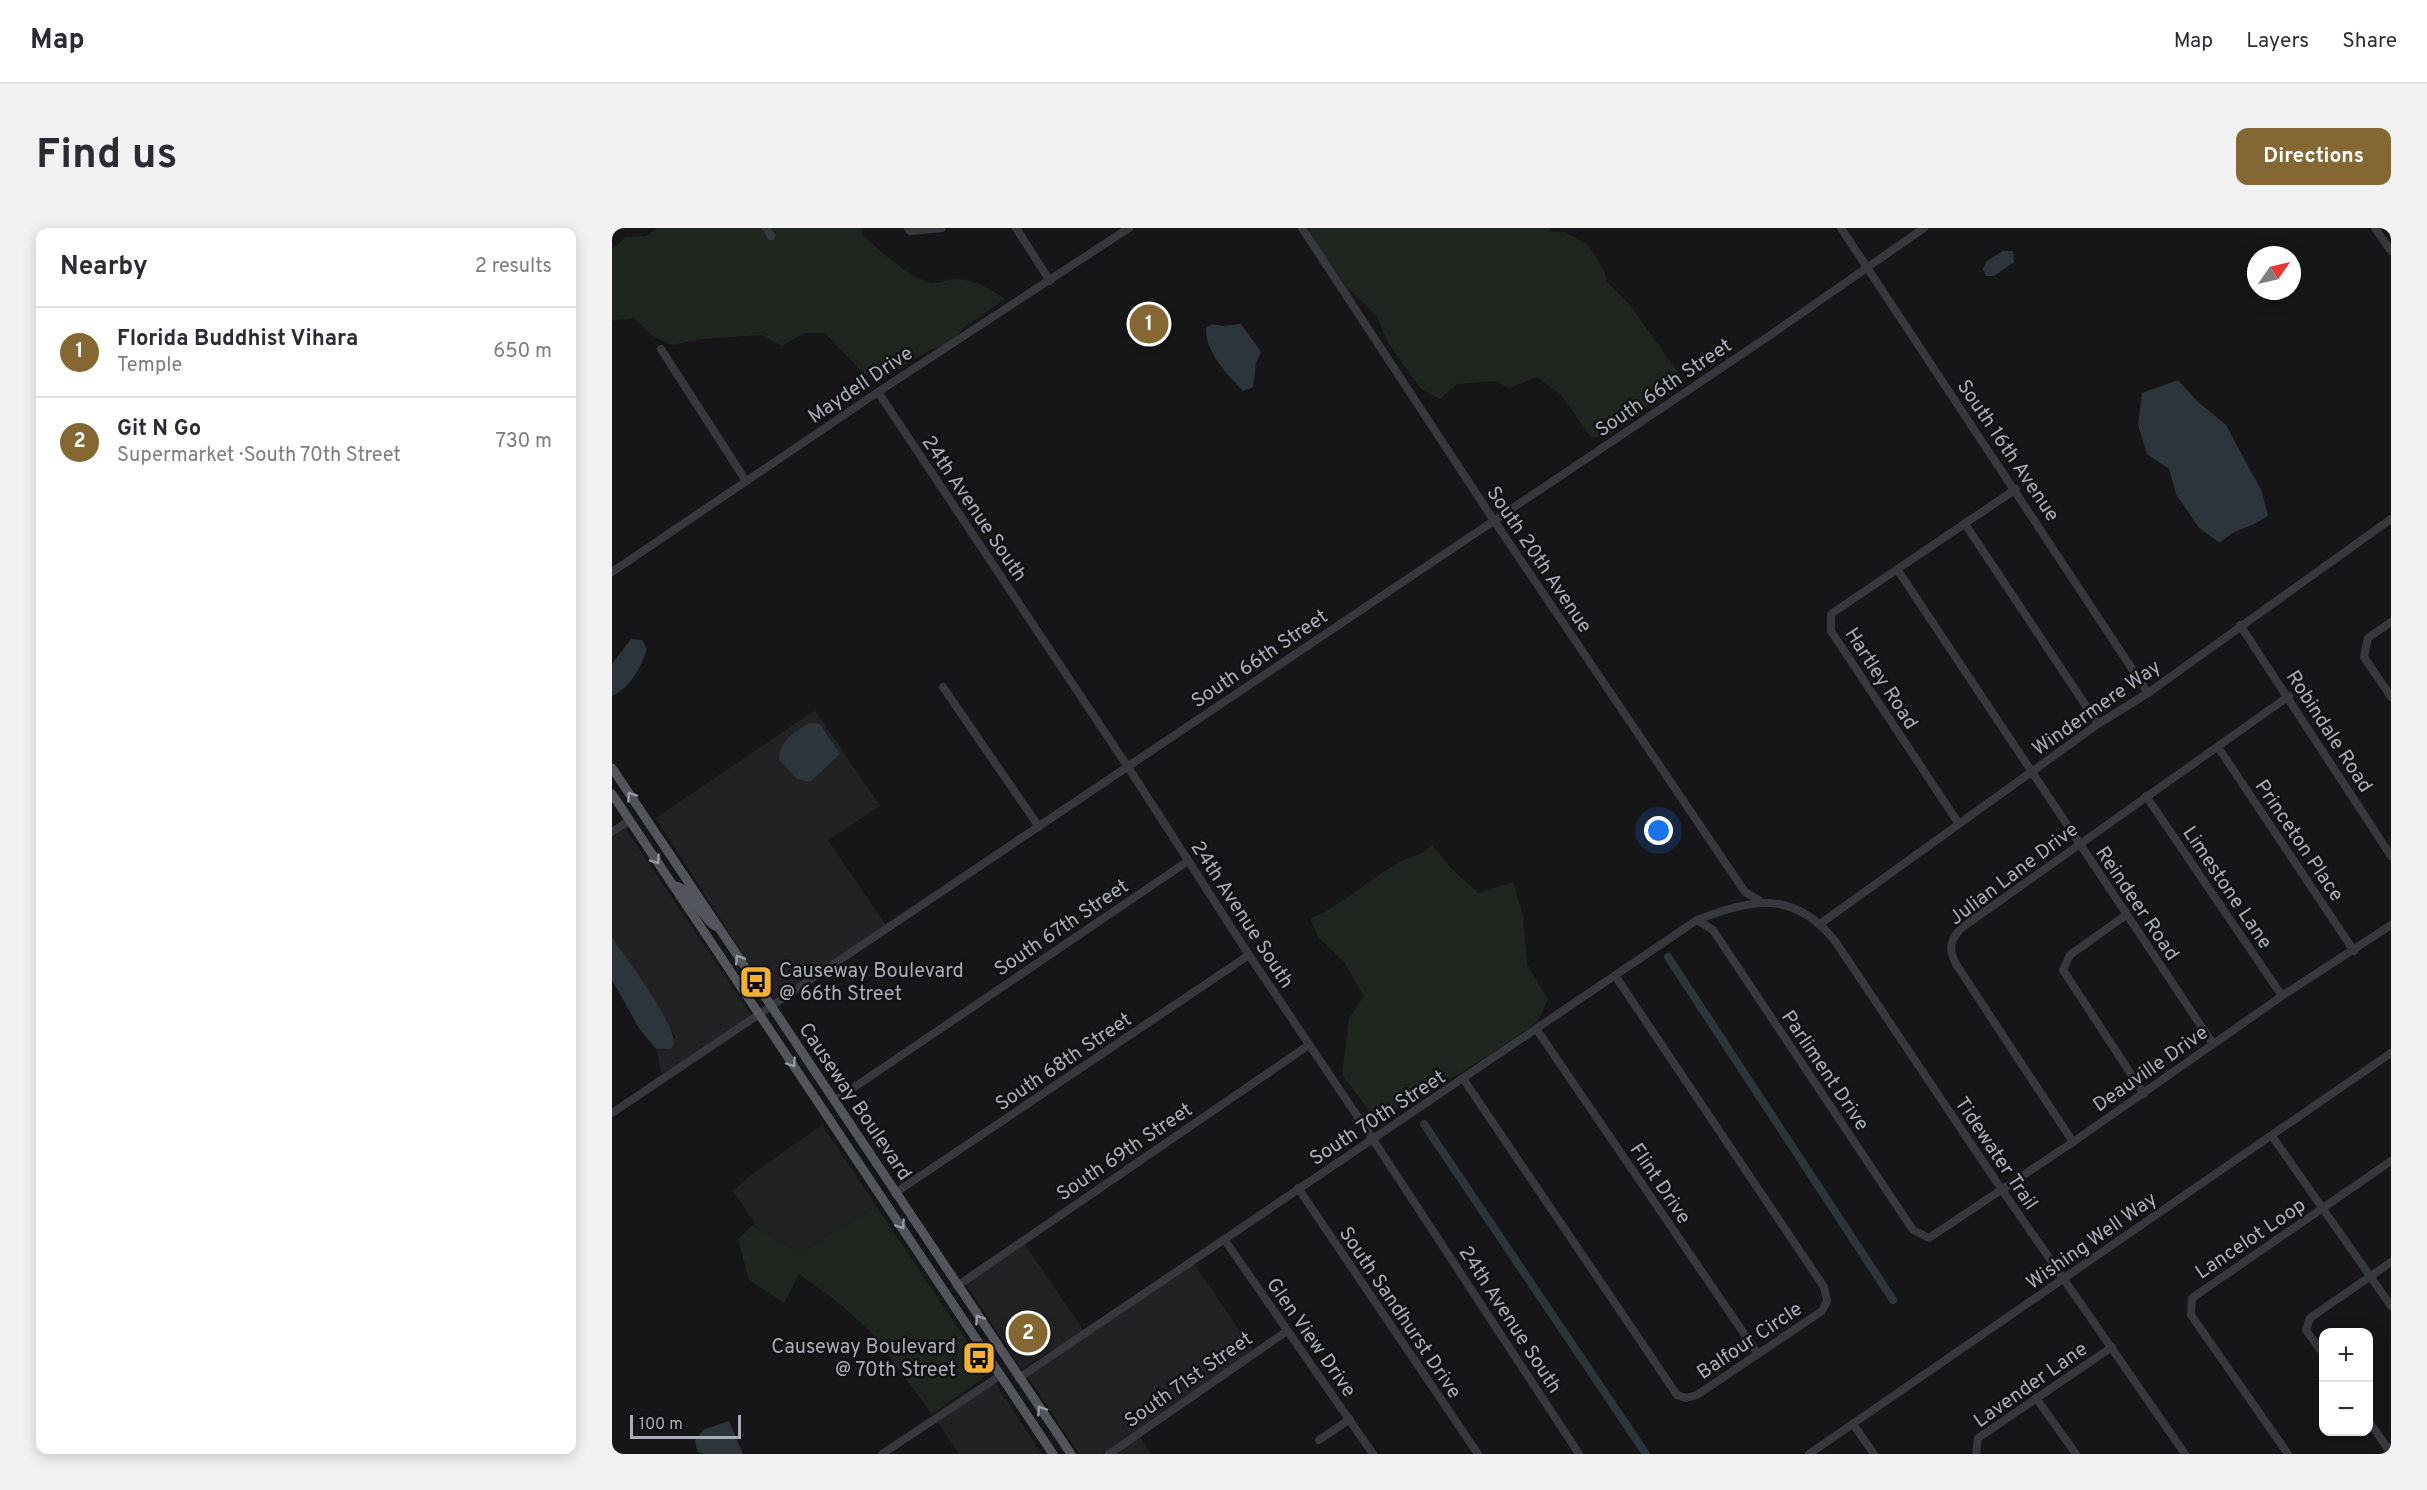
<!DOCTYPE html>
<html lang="en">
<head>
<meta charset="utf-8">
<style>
	:root { --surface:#fff; --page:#f2f2f3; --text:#2b2b33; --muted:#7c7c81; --line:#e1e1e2; --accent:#856733 }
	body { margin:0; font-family:Overpass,sans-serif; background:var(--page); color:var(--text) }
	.controls { position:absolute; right:18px; bottom:18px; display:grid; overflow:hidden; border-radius:12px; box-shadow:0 3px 15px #0003 }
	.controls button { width:54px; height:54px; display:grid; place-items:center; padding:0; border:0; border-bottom:2px solid var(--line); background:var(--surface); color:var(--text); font:30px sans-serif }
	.compass { position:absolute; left:1635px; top:18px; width:54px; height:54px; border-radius:50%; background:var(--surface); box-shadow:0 3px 15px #0003; rotate:56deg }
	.scale { position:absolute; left:18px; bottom:15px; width:111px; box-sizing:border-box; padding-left:6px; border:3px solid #a8adb8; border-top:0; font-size:16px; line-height:21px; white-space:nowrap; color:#a8adb8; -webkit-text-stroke:4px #111113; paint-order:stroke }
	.you { position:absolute; left:1047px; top:603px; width:21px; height:21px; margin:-15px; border:4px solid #fff; border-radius:50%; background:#1a73e8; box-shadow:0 0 0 9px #1a73e833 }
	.badge { display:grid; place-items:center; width:39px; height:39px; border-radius:50%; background:var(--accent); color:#fff; font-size:20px; font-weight:700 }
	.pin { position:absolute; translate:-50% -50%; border:3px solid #fff; box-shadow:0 2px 6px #0006 }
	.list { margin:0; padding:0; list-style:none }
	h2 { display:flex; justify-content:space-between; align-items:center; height:78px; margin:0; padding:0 24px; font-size:26px }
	h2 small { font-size:20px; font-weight:400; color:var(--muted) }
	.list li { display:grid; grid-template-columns:39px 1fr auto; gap:18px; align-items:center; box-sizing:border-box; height:90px; padding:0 24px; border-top:2px solid var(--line) }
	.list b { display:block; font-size:22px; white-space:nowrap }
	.list p { margin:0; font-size:20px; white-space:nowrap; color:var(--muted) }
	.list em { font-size:20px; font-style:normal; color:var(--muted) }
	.map { position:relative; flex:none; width:1779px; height:1226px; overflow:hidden; border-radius:12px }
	header { display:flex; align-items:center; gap:36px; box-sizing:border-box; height:84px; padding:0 30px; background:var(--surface); border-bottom:2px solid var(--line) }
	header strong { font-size:28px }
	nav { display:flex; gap:33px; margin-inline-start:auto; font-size:21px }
	.intro { display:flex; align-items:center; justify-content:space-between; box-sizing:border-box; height:144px; padding:0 36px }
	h1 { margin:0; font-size:42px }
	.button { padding:15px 27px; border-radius:12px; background:var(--accent); color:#fff; font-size:21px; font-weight:700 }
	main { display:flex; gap:36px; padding:0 36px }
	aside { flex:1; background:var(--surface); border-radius:12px; box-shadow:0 3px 15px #0003 }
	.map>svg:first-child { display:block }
	.built { fill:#222225 }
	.green { fill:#1e261f }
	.water { fill:#2c353c }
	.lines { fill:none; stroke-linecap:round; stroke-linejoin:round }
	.canal { stroke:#2c353c; stroke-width:8 }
	.minor { stroke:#37383d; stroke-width:8 }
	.major { stroke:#53555c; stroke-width:9 }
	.oneway { stroke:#979ba6 }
	.labels { text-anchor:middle; stroke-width:5; stroke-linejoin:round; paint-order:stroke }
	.street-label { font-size:20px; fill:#a8adb8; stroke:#111113 }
	.poi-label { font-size:20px; fill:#a8adb8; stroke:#111113; text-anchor:start }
</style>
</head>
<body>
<header>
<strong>Map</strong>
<nav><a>Map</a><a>Layers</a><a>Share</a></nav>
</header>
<div class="intro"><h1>Find us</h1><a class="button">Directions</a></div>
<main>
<aside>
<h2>Nearby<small>2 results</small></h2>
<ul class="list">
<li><span class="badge">1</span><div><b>Florida Buddhist Vihara</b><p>Temple</p></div><em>650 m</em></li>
<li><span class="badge">2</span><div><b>Git N Go</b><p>Supermarket · South 70th Street</p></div><em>730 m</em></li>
</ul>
</aside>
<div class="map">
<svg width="1779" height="1226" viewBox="0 0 1779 1226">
	<rect width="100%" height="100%" fill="#161618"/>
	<g class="built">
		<path d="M203,482L268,578L216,612L275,699L162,770L155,764L44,590Z"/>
		<path d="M13,600L139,787L53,845L49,844L44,821L52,822L63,809L39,767L0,709V609Z"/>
		<path d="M210,897L264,978L188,1025L141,997L143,995L121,963L140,946Z"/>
		<path d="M410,1012L472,1103L409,1141L352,1053Z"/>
		<path d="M582,1036L641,1122L490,1226H467L416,1149Z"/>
		<path d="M383,1155L430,1226H347L325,1193Z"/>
		<path d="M528,1209L539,1226H504Z"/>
	</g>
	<g class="green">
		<path d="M45,0H250V7C267,21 297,50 319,55C326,56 334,52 342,51C362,51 377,60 393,71L351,100L339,114L318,122L267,152L251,145L213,105H192L170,118L149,107L90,111L60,117L40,108L22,90L0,93V21L14,9L34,8Z"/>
		<path d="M696,0H937L938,3L953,4L976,17L992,42L995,54L1016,75L1068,147C1063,171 1041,174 1022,185C1003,196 1007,210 979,209L949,167L925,149L897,160L882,153L845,156L828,171L809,161L793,139L777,116L765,89L734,58L703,14Z"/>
		<path d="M820,617L839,640L866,665L901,654L911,687L915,736L936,772L926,793L885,822L847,846L811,863L780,887L760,886L730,847L737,790L752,768L732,734L707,710L698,691C730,677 754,654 784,636C798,627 806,630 820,617Z"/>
		<path d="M264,978L377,1146L320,1186L259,1104L227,1075L187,1046L172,1075L137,1052L126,1011L141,997L188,1025Z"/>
	</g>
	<g class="water">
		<path d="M1391,23H1401L1402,34L1382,48H1374L1371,41L1375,33Z"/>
		<path d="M600,96L610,98L629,96L649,124L644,135L641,159L631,163C616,147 593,124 594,100Z"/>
		<path d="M1566,152L1585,173L1614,197L1649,262L1656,287C1639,301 1624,299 1608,315L1587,300L1564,266L1557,241L1535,226L1526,197L1530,165Z"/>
		<path d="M19,411L30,412L35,421C29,440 18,460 0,468V436Z"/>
		<path d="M197,495L208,496L228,526L198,554L185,551L167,532C168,512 181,505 197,495Z"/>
		<path d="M0,709C14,730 64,796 62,817L58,821H44L27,800L0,752Z"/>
		<path d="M117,1193L131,1226H91L85,1223L83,1213L91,1202Z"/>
	</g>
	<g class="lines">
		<g class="canal">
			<path d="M1056,729L1281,1072"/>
			<path d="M812,896L1034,1226"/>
		</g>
		<g class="minor">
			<path d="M154,0L159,8"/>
			<path d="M296,0L298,3L330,0"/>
			<path d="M404,0L438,53"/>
			<path d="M690,0L881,291L1133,664L1148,673"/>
			<path d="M1229,0L1536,465"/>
			<path d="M1763,0L1779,23"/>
			<path d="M49,121L134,253"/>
			<path d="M266,164L516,539L637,727L760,910L967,1226"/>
			<path d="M1353,296L1486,496"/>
			<path d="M1285,341L1601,816"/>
			<path d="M0,344L266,164L517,0"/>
			<path d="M1779,394L1756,410L1752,429L1779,469"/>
			<path d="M1628,397L1779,628"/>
			<path d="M331,459L427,599"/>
			<path d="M1606,519L1742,723"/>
			<path d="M1534,568L1670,768"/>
			<path d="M1347,596L1219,403V386L1404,261"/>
			<path d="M0,604L18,592"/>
			<path d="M1514,687L1458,727L1451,742L1532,866"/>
			<path d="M1085,692L1101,702L1301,1002L1317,1010L1461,914L1670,768L1779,697"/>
			<path d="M1208,696L1486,496L1536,465L1779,291"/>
			<path d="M925,802L1146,1126"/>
			<path d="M852,852L1065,1167L1074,1170L1085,1167L1210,1083L1215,1073L1212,1059L1004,749"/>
			<path d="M222,873L576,633"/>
			<path d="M0,885L1157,108L1312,0"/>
			<path d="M1660,908L1779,1078"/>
			<path d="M1461,914L1344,736C1336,721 1338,710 1351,699L1677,468"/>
			<path d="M686,960L866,1226"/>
			<path d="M283,965L637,727"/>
			<path d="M612,1011L761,1226"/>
			<path d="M345,1058L697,817"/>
			<path d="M1712,1127L1694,1102L1698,1090L1779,1034"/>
			<path d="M407,1150L1085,692C1140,671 1181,661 1223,713L1390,962L1573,1226"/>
			<path d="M1424,1170L1464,1226"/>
			<path d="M1756,1192L1779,1225"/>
			<path d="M1241,1196L1262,1226"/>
			<path d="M707,1212L738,1191"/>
			<path d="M270,1226L389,1147"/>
			<path d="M497,1226L675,1103"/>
			<path d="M1197,1226L1779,825"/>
			<path d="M1364,1226L1366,1210L1500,1119"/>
			<path d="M1676,1226L1579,1087L1580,1070L1779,933"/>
		</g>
		<g class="major">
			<path d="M0,540L459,1226"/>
			<path d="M0,566L441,1226"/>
			<path d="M63,658C77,659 89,689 103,698"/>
		</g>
	</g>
	<defs><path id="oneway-chevron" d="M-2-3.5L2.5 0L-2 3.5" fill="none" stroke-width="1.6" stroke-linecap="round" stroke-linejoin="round" transform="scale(1.5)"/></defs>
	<g class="oneway">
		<use href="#oneway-chevron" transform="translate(19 568) rotate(-124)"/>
		<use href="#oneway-chevron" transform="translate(44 632) rotate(56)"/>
		<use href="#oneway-chevron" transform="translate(127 731) rotate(-123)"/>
		<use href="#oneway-chevron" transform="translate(180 835) rotate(56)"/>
		<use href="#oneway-chevron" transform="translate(289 997) rotate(56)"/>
		<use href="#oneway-chevron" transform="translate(367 1091) rotate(-124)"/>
		<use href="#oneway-chevron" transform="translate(429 1182) rotate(-124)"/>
	</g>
	<defs>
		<symbol id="bus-square" viewBox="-11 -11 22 22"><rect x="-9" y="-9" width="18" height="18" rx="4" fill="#f2b134" stroke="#111113"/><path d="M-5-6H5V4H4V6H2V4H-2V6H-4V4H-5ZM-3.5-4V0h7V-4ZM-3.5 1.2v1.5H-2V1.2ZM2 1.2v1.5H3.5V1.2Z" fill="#111"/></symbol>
	</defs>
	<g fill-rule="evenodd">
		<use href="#bus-square" x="125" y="735" width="38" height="38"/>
		<use href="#bus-square" x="348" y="1111" width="38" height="38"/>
	</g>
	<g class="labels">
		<g class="street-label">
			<text transform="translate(248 156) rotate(-34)" y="7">Maydell Drive</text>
			<text transform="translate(1051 159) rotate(-34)" y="7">South 66th Street</text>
			<text transform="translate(1397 222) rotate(56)" y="7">South 16th Avenue</text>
			<text transform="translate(363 280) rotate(56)" y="7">24th Avenue South</text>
			<text transform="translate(928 331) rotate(56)" y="7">South 20th Avenue</text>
			<text transform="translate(647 430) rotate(-34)" y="7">South 66th Street</text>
			<text transform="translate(1270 450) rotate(57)" y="7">Hartley Road</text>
			<text transform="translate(1484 479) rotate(-35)" y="7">Windermere Way</text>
			<text transform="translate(1718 503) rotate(57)" y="7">Robindale Road</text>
			<text transform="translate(1688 612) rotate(56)" y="7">Princeton Place</text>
			<text transform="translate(1401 645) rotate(-37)" y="7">Julian Lane Drive</text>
			<text transform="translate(1616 659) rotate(56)" y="7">Limestone Lane</text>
			<text transform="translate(1526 675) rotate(56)" y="7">Reindeer Road</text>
			<text transform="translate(631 686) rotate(57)" y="7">24th Avenue South</text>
			<text transform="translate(449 699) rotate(-34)" y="7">South 67th Street</text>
			<text transform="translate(451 833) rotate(-34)" y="7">South 68th Street</text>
			<text transform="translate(1538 840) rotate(-35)" y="7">Deauville Drive</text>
			<text transform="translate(1214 842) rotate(56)" y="7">Parliment Drive</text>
			<text transform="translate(244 873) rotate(56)" y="7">Causeway Boulevard</text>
			<text transform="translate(765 889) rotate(-33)" y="7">South 70th Street</text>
			<text transform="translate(512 923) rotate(-34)" y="7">South 69th Street</text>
			<text transform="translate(1385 925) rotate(56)" y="7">Tidewater Trail</text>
			<text transform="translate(1049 955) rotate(56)" y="7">Flint Drive</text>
			<text transform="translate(1638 1010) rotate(-34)" y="7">Lancelot Loop</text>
			<text transform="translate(1479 1012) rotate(-35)" y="7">Wishing Well Way</text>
			<text transform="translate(789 1084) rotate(56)" y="7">South Sandhurst Drive</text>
			<text transform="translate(899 1091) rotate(57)" y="7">24th Avenue South</text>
			<text transform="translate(700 1109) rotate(55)" y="7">Glen View Drive</text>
			<text transform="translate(1137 1112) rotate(-34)" y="7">Balfour Circle</text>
			<text transform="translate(576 1151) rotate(-35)" y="7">South 71st Street</text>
			<text transform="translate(1418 1156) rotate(-35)" y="7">Lavender Lane</text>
		</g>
		<g class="poi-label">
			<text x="167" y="749">Causeway Boulevard<tspan x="167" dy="23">@ 66th Street</tspan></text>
			<text x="344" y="1125" text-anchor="end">Causeway Boulevard<tspan x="344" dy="23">@ 70th Street</tspan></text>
		</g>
	</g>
</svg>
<div class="controls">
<button>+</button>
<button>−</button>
</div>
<svg class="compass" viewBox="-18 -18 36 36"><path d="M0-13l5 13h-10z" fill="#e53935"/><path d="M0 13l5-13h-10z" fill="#7c7c81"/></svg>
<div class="scale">100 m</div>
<div class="you"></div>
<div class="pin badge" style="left:537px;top:96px">1</div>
<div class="pin badge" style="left:416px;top:1105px">2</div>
</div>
</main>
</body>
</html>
